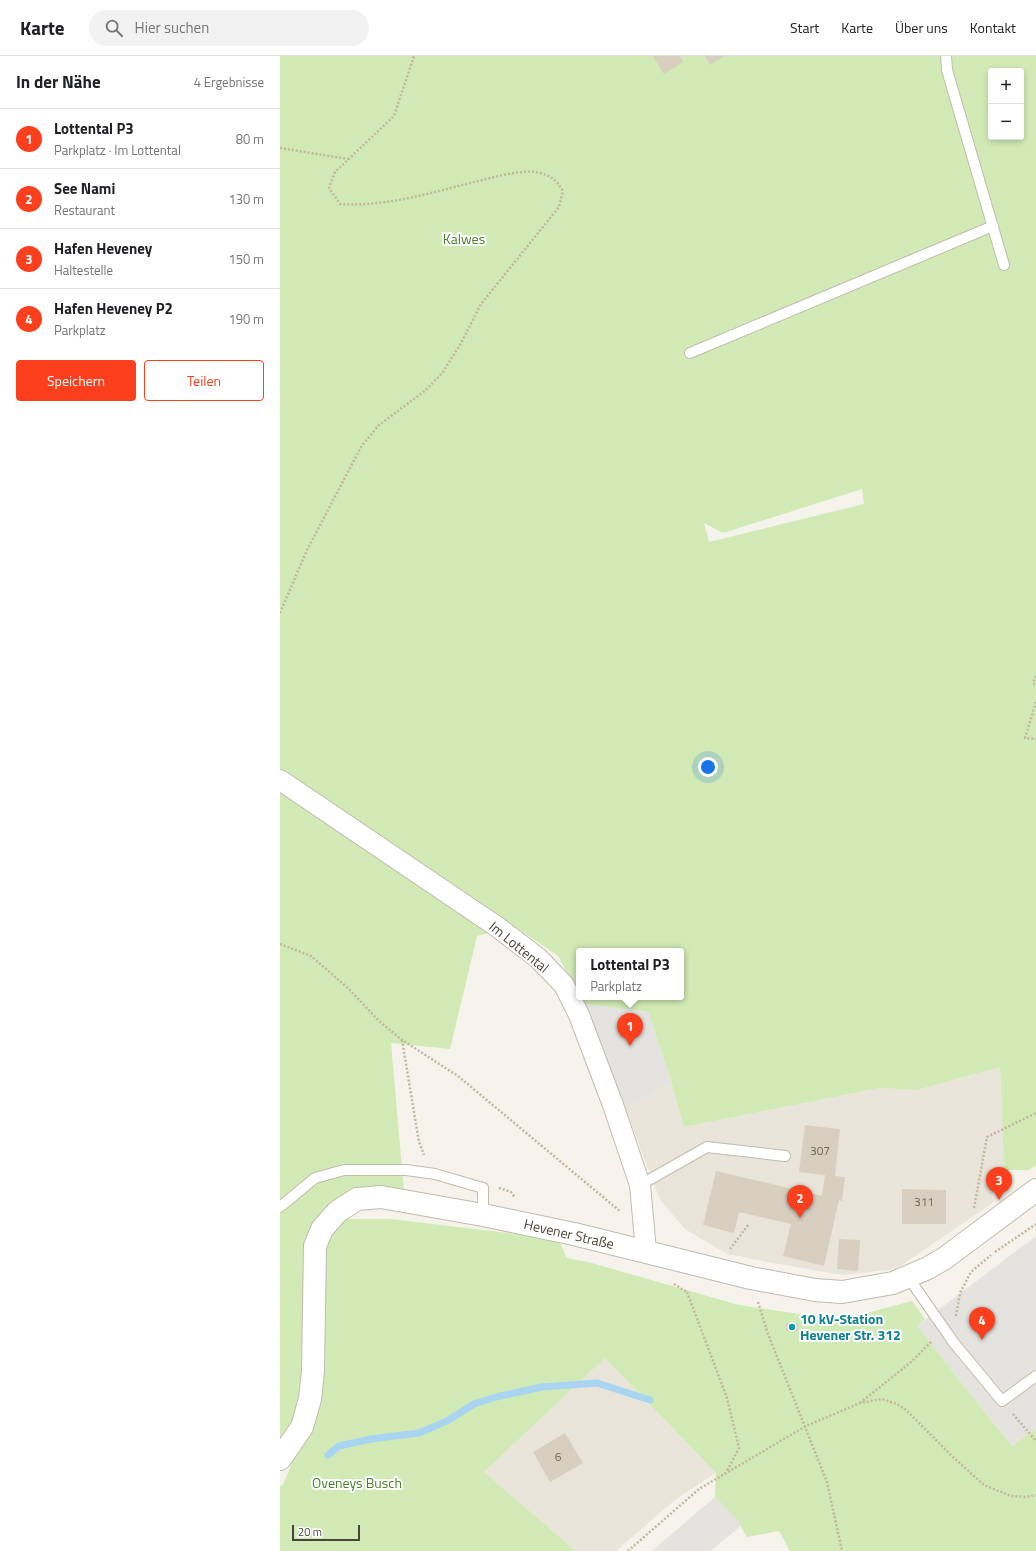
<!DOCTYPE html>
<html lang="de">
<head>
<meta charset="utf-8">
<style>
	:root { --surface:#fff; --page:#f2f2f2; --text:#202124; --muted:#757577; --line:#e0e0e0; --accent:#fc3f1d }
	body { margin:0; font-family:"Titillium Web",sans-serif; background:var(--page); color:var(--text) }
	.controls { position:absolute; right:12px; top:12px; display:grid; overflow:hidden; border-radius:4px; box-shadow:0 2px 6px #0003 }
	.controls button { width:36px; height:36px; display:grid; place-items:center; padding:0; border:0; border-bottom:1px solid var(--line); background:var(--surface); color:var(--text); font:20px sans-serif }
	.scale { position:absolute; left:12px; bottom:10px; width:68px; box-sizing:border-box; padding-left:4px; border:2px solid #4b4439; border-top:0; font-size:11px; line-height:14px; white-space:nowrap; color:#4b4439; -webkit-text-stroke:3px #fff; paint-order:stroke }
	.you { position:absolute; left:428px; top:711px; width:14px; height:14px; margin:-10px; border:3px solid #fff; border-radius:50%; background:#1a73e8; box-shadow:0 0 0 6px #1a73e833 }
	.badge { display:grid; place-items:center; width:26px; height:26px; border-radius:50%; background:var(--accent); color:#fff; font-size:13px; font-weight:700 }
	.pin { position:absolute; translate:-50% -33px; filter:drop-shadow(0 1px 2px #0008) }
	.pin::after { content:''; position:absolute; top:21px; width:14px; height:12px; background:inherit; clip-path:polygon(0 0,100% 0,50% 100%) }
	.popup { position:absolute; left:296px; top:892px; width:108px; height:52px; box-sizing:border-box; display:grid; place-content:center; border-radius:4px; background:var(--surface); filter:drop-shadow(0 1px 3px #0005); font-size:13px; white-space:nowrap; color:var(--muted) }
	.popup b { font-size:15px; color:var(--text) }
	.popup::after { content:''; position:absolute; left:50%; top:100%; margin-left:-8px; border:8px solid transparent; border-top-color:var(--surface) }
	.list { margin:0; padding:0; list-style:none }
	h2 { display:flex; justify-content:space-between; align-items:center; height:52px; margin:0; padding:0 16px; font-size:17px }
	h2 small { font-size:13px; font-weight:400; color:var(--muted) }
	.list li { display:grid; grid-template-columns:26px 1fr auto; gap:12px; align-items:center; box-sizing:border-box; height:60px; padding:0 16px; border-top:1px solid var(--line) }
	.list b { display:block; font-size:15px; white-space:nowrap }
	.list p { margin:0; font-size:13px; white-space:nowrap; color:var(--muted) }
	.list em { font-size:13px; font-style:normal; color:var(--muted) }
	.actions { display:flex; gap:8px; padding:12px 16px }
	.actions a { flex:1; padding:9px 0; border:1px solid var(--accent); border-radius:4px; text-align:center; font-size:14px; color:var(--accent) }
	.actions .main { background:var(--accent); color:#fff }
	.icon { flex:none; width:22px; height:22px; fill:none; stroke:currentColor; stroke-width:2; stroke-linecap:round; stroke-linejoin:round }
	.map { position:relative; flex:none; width:756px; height:1495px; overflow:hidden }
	header { display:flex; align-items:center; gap:24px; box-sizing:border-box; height:56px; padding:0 20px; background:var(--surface); border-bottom:1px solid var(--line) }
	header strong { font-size:19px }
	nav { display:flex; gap:22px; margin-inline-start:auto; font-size:14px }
	.search { width:280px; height:36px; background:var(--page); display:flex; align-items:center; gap:10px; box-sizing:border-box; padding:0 14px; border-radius:22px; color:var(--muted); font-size:15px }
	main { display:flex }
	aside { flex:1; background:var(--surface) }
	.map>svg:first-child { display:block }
	.residential { fill:#eae5da }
	.green { fill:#d2eab5; fill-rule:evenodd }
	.parking { fill:#e5e3e0 }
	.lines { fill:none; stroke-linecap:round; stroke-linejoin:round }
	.stream { stroke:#a9d4f2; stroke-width:7 }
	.building { fill:#d8cfc1 }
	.service-casing { stroke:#c2bbae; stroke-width:12 }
	.minor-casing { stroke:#c2bbae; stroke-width:22 }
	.tertiary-casing { stroke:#c2bbae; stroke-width:24 }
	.path { stroke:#c4b79f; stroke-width:2.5; stroke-dasharray:2 2; stroke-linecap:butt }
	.service { stroke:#fff; stroke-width:10 }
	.minor { stroke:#fff; stroke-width:20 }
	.tertiary { stroke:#fff; stroke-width:22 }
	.culture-dot { fill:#0f9aa8; stroke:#fff; stroke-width:1.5 }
	.labels { text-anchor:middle; stroke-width:4; stroke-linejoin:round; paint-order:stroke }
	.number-label { font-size:12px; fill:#6e675b }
	.park-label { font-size:14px; fill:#4a7f2a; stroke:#fff }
	.street-label { font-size:14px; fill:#4b4439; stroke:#fff }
	.culture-label { font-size:14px; font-weight:bold; fill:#0d838f; stroke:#fff; text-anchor:start }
</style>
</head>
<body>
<header>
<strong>Karte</strong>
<div class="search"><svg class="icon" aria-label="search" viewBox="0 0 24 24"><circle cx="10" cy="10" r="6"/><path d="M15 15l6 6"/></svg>Hier suchen</div>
<nav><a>Start</a><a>Karte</a><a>Über uns</a><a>Kontakt</a></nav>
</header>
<main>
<aside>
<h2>In der Nähe<small>4 Ergebnisse</small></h2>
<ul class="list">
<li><span class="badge">1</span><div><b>Lottental P3</b><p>Parkplatz · Im Lottental</p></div><em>80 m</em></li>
<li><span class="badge">2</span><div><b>See Nami</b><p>Restaurant</p></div><em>130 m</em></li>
<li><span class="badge">3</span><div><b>Hafen Heveney</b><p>Haltestelle</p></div><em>150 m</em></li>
<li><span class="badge">4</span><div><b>Hafen Heveney P2</b><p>Parkplatz</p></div><em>190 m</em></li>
</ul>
<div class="actions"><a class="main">Speichern</a><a>Teilen</a></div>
</aside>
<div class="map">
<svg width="756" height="1495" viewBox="0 0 756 1495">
	<rect width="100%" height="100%" fill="#f6f3ec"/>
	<g class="residential">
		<path d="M720,1011L724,1114L708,1124L714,1146L616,1213L562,1219L493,1207L447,1198L405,1173L380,1144L346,1054L391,1025L404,1071L599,1032L637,1034Z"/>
		<path d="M325,1302L436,1417L396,1443L336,1495H296L204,1416Z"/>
	</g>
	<g class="green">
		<path d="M0,0H756V1109L749,1114H724L720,1011L637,1034L599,1032L404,1071L391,1025L368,956L304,948L300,941H401V895H299V938L278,900L234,870L197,880L170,993L111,987L124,1135L64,1138L27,1191L22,1361L0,1384ZM711,15H741V81H711ZM582,433L584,448L429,486L424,467L443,477Z"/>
		<path d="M63,1163H111L278,1183L287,1202L308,1206L459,1249L560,1264L632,1245L645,1263L637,1270L732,1390L756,1372V1495H510L499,1475L467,1481L458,1465L435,1441L436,1417L325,1302L204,1416L296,1495H0V1430L3,1429L40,1338L41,1187Z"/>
	</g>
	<g class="parking">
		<path d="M304,948L368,956L391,1025L346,1054Z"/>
		<path d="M756,1180V1372L732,1390L637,1270Z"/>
		<path d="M435,1441L462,1469L430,1495H372Z"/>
	</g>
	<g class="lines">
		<path class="stream" d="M48,1399L59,1390L91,1383L139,1377L167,1365L194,1348L216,1341L262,1331L317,1327L370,1344"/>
	</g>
	<g class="building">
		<path d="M373,0H400L403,6L384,18Z"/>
		<path d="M425,0H444L430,9Z"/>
		<path d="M525,1069L560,1073L555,1120L565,1121L562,1145L559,1144L544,1210L503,1200L511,1168L459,1156L454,1177L423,1169L436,1115L542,1140L545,1119L519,1116Z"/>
		<path d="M622,1133L666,1134V1168H622Z"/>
		<path d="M559,1183L580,1184L578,1215L557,1213Z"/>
		<path d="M506,1267H518L519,1275H506Z"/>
		<path d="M285,1377L303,1407L270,1426L253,1396Z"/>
	</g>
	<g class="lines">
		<defs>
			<g id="service">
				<path d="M666,0L667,14L724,209"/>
				<path d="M410,297L713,170"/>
				<path d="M360,1129L427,1091L505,1100"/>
				<path d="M0,1151L35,1122L64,1114H126L155,1118L203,1132V1159"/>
				<path d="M628,1221L674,1287L722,1345L756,1320"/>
			</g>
			<path id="minor" d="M0,724L216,870L258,902L284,929L299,959L333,1049L360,1129L366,1195"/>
			<path id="tertiary" d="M0,1403L22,1371L30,1343L33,1315L35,1190L42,1173L57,1156L77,1143L101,1141L203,1159L294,1178L471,1222L535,1234L562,1236L613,1227L648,1212L665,1202L756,1134"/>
		</defs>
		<use href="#service" class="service-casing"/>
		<use href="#minor" class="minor-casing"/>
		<use href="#tertiary" class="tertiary-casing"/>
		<g class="path">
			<path d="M0,92L68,103"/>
			<path d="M0,557L27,494L81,391L99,369L146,334L163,316L181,287L201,248L279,151L283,135C277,125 272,120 260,117C243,112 212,122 194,126C150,137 106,151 60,148L49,132L55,116L114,60L134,0"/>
			<path d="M756,620L753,627L756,630"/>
			<path d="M756,646L745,682L756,683"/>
			<path d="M0,888L31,900L69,933L99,965L122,984L178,1020L341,1156"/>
			<path d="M122,984L139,1086L144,1099"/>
			<path d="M219,1132L231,1136L235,1142"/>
			<path d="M694,1152L707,1081L756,1057"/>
			<path d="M450,1193L469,1168"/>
			<path d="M715,1196L756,1168"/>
			<path d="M394,1228L407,1236"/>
			<path d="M407,1236L447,1342L459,1392L447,1415"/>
			<path d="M478,1246L488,1278L547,1426L562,1495"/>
			<path d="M676,1260L680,1237L691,1216L711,1199"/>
			<path d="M580,1347L630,1307L652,1285"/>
			<path d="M733,1358L756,1385"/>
			<path d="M348,1495L419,1433L526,1370L580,1347L602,1343L617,1348L626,1354L674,1402L704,1429L731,1440L745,1441L756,1439"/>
		</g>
		<use href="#service" class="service"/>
		<use href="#minor" class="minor"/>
		<use href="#tertiary" class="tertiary"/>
	</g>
	<circle class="culture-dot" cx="512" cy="1271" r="4"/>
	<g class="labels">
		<g class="number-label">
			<text x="540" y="1099">307</text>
			<text x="644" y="1150">311</text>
			<text x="278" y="1405">6</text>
		</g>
		<g class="park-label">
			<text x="184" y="188">Kalwes</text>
			<text x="77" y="1432">Oveneys Busch</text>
		</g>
		<g class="street-label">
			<text transform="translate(239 891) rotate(39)" y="5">Im Lottental</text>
			<text transform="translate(289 1178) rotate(13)" y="5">Hevener Straße</text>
		</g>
		<g class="culture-label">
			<text x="520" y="1268">10 kV-Station<tspan x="520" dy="16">Hevener Str. 312</tspan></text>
		</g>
	</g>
</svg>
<div class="controls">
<button>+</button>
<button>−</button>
</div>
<div class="scale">20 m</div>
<div class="you"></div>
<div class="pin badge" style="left:350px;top:990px">1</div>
<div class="popup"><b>Lottental P3</b>Parkplatz</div>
<div class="pin badge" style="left:520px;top:1162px">2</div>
<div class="pin badge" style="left:719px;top:1144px">3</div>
<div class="pin badge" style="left:702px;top:1284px">4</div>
</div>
</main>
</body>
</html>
